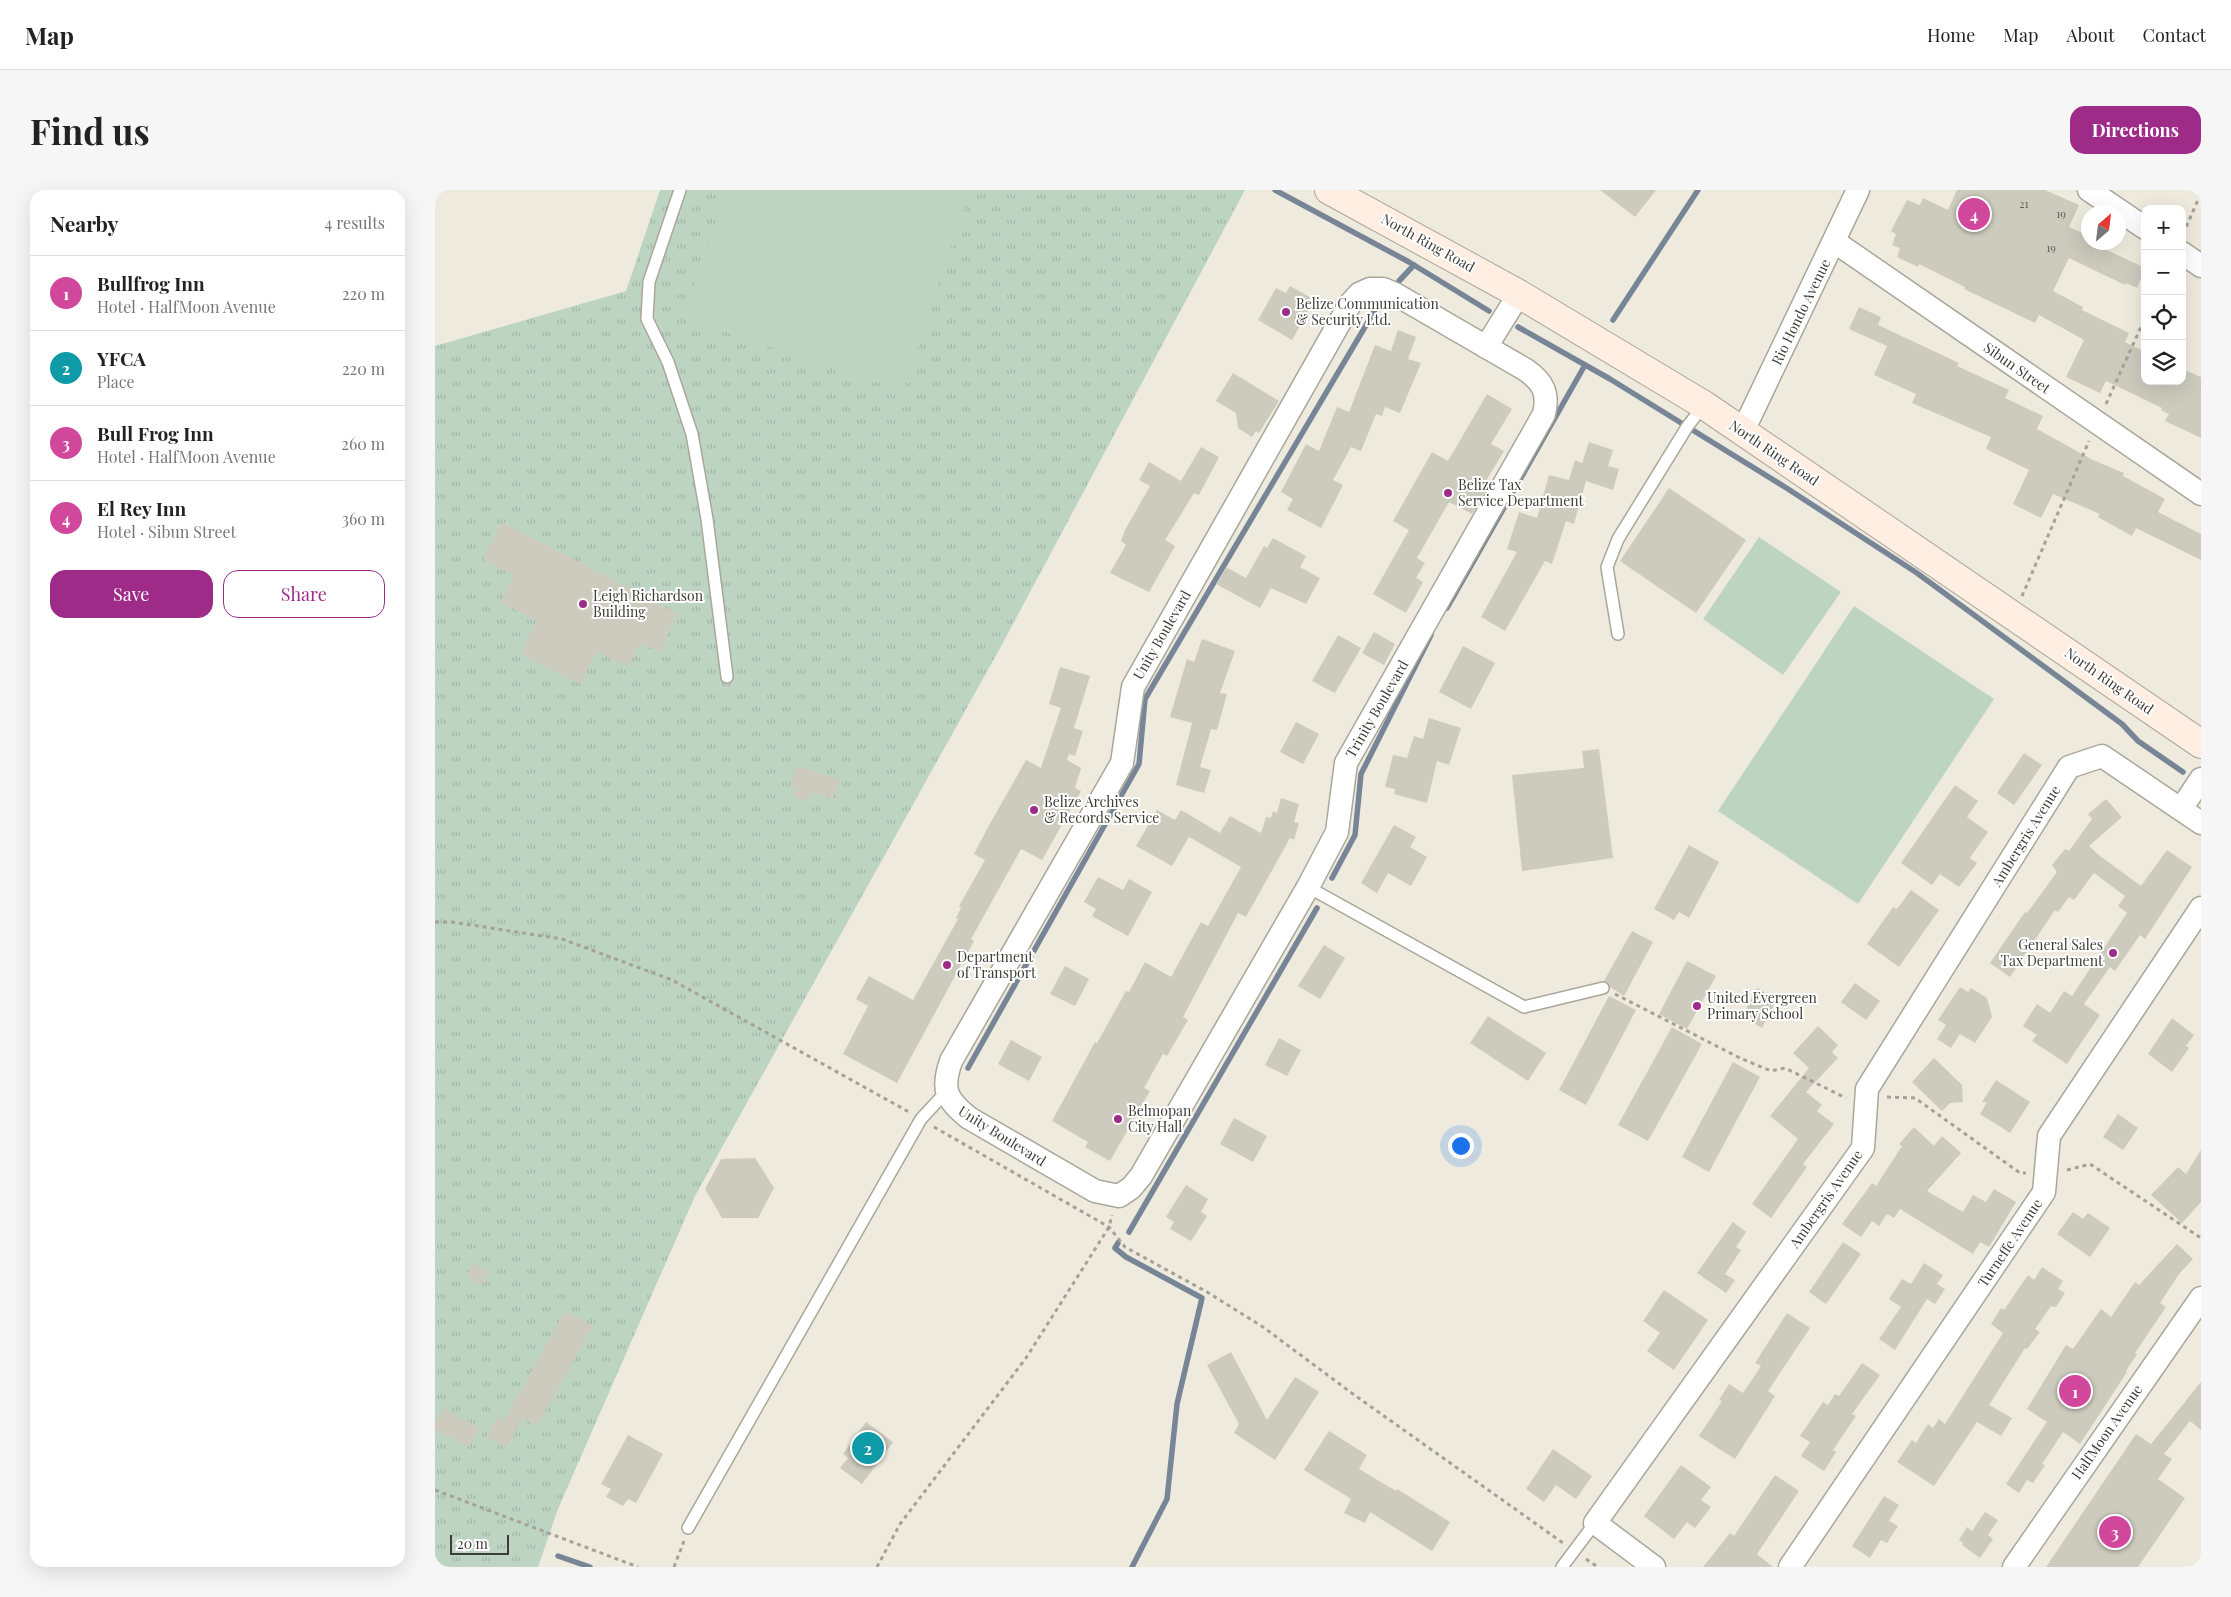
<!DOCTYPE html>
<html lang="en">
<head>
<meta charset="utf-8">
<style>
	:root { --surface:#fff; --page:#f6f6f6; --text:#222; --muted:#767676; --line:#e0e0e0; --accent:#9e2b88 }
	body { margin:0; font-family:"Playfair Display",serif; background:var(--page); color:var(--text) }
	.controls { position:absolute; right:15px; top:15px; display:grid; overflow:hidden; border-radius:10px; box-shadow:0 5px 20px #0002 }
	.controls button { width:45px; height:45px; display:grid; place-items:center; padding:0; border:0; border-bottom:1px solid var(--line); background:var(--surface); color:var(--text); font:25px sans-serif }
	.compass { position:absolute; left:1646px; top:15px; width:45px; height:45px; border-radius:50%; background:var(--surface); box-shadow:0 5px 20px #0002; rotate:28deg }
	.scale { position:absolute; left:15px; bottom:12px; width:59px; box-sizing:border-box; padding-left:5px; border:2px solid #3d3c36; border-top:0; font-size:14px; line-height:18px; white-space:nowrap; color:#3d3c36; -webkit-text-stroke:4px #fff; paint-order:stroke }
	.you { position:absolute; left:1025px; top:955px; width:18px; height:18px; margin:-12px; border:4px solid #fff; border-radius:50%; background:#1a73e8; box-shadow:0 0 0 8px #1a73e833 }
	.badge { display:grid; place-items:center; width:32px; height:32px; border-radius:50%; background:var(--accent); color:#fff; font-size:16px; font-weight:700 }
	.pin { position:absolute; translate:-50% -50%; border:2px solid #fff; box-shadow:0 1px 5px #0006 }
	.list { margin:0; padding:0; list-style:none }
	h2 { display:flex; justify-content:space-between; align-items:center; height:65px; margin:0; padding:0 20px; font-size:21px }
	h2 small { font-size:16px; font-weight:400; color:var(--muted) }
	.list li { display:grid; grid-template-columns:32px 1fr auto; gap:15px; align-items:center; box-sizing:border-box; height:75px; padding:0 20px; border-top:1px solid var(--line) }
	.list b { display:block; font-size:19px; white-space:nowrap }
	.list p { margin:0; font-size:16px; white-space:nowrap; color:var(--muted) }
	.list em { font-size:16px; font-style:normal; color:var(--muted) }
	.actions { display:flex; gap:10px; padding:15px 20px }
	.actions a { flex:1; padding:11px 0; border:1px solid var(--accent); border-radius:15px; text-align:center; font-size:18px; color:var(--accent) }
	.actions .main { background:var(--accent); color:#fff }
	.icon { flex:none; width:28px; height:28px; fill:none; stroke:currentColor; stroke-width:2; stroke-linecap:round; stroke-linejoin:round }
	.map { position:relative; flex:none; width:1766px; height:1377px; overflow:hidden; border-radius:15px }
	header { display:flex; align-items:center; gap:30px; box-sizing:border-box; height:70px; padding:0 25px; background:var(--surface); border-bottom:1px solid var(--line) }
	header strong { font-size:24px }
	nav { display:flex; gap:28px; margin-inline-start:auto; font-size:18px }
	.intro { display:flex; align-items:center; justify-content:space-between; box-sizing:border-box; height:120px; padding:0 30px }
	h1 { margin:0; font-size:35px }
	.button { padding:12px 22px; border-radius:15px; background:var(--accent); color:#fff; font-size:18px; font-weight:700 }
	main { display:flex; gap:30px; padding:0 30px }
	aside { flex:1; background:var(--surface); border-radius:15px; box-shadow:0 5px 20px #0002 }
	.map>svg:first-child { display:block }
	.grass { fill:url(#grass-tufts) }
	.pitch { fill:#bdd4c3 }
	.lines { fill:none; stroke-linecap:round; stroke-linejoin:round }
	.stream { stroke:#778596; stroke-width:5.5 }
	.building { fill:#cdcbbe }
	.lane-casing { stroke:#a9a79a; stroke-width:14 }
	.street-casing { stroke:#a9a79a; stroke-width:25 }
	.secondary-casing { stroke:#a9a79a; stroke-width:30 }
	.path { stroke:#a4a298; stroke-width:3; stroke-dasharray:4 4; stroke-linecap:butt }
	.lane { stroke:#fff; stroke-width:11 }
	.street { stroke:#fff; stroke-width:22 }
	.secondary { stroke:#ffeee1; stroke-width:28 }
	.poi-dot { fill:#9e2b88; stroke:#fff; stroke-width:2 }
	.labels { text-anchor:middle; stroke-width:4; stroke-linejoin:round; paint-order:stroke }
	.number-label { font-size:11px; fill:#616058 }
	.street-label { font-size:14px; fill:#3d3c36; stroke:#fff }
	.poi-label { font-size:14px; fill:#3d3c36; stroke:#fff; text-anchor:start }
</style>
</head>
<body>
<header>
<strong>Map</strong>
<nav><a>Home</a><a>Map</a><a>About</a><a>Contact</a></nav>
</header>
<div class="intro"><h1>Find us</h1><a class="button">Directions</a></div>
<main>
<aside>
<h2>Nearby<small>4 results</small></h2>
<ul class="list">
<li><span class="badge" style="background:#d1479c">1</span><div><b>Bullfrog Inn</b><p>Hotel · HalfMoon Avenue</p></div><em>220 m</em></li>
<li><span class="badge" style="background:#0f9aa8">2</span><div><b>YFCA</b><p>Place</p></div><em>220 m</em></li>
<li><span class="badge" style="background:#d1479c">3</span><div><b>Bull Frog Inn</b><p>Hotel · HalfMoon Avenue</p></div><em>260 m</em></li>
<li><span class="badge" style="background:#d1479c">4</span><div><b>El Rey Inn</b><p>Hotel · Sibun Street</p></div><em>360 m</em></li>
</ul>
<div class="actions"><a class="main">Save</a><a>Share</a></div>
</aside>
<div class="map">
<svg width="1766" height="1377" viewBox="0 0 1766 1377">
	<defs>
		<pattern id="grass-tufts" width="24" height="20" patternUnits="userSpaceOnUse" patternTransform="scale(1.25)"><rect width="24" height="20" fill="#bdd4c3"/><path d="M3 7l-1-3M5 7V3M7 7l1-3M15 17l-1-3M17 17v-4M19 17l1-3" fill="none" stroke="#a3b7a8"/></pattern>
	</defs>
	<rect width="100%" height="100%" fill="#eeebde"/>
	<path class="grass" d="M225,0H810L564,460L260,1006L123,1319L103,1377H0V156L191,101Z"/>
	<g class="pitch">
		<path d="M291,0H535L469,201L249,128Z"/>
		<path d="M1324,347L1406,402L1348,485L1268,429Z"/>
		<path d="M1419,416L1559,509L1423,714L1283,621Z"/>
	</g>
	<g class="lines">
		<g class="stream">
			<path d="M840,0L974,72L1054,121"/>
			<path d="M964,91L979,75"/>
			<path d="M1178,130L1263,0"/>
			<path d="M1083,137L1175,189L1353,299L1482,383L1687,534L1703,551L1748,582"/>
			<path d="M1012,418L1150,175"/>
			<path d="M897,688L920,645L926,584L996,445"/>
			<path d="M533,878L704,574L710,509L940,120"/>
			<path d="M694,1042L882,718"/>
			<path d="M683,1053L680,1058L691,1067L767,1108L742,1214L732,1309L697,1377"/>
			<path d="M123,1366L155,1377"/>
		</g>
	</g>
	<g class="building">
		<path d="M1165,0H1221L1200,27Z"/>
		<path d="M1522,0H1610L1644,15L1634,37L1654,46V52H1676L1672,60L1710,78L1702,98L1691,93L1690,95L1634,68L1618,101L1648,117L1647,120L1694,143L1690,152L1710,162V191H1747V179L1766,187V248L1730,231L1734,224L1726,220L1727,218L1671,191L1665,203L1631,187L1649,150L1604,125L1600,133L1529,99L1530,97L1484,74L1483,77L1462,67L1465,58L1457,55L1461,44L1456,41L1472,10L1485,15L1488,8L1513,20Z"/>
		<path d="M855,96L880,110L857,150L823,130L841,98L851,103Z"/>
		<path d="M1424,117L1446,127L1443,135L1524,173L1522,176L1574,200L1570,208L1608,226L1602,239L1658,270L1689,283L1688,286L1730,309L1723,322L1766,344V370L1701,338L1697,346L1663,327L1665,324L1618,304L1606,328L1578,314L1594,280L1551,259L1556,247L1477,213L1481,204L1439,185L1452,156L1414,139Z"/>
		<path d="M963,140L981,147L973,169L986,173L965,223L950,217L947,226L941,224L926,261L916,257L898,290L908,295L886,338L852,320L858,309L846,302L871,254L884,261L902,217L914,222L940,155L956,161Z"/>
		<path d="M798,183L844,211L824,243L821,241L817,247L803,238L801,223L781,211Z"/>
		<path d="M1052,204L1077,219L1056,254L1069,261L1051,291L1055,293L1037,324L1014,312L982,368L990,373L981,388L988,392L971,423L938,404L974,340L958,331L997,262L1013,271Z"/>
		<path d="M1154,252L1178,260L1173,276L1184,279L1178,300L1151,291L1139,334L1131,331L1117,374L1110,371L1070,441L1046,427L1082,362L1072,359L1084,322L1102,328L1114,285L1134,290L1140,270L1147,273Z"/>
		<path d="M766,257L784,267L764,305L759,303L730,350L740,356L714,402L675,383L691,355L686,351L690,340L715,296L704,290L714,272L746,291Z"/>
		<path d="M1234,298L1311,350L1261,423L1185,371Z"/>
		<path d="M67,332L242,423L224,462L205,453L193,477L162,461L145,494L85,464L102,431L66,412L79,386L48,370Z"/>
		<path d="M838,348L871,366L865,377L885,388L871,414L836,398L825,418L781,394L791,377L811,388L829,356L832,358Z"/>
		<path d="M939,442L960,454L949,475L927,463Z"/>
		<path d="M903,445L926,458L900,503L877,491Z"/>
		<path d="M767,449L800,461L785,503L792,504L782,540L776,539L765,577L776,580L769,603L741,595L757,533L735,527L752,469L759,472Z"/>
		<path d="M1028,456L1060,473L1036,519L1004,502Z"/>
		<path d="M625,477L655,486L639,538L648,541L640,566L634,564L632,570L646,578L640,598L646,601L607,670L586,659L536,749L539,751L462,893L408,864L433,816L421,809L434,786L478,810L523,729L521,728L526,718L524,716L550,670L539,664L552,639L591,570L606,578L626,518L614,514Z"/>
		<path d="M994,528L1026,538L1014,575L1002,571L992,613L959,604L960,599L950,597L958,565L972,568L979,546L988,549Z"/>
		<path d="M861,532L884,544L868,574L845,562Z"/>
		<path d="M1164,559L1178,668L1087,681L1077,585L1149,578L1147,561Z"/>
		<path d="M1589,563L1607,575L1579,615L1562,603Z"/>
		<path d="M360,576L404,589L398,609L376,602L373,612L359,607L361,598L355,596Z"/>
		<path d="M1520,595L1543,611L1532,627L1553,642L1535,668L1542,673L1524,697L1505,684L1497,695L1466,673Z"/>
		<path d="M846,608L864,614L859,632L864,633L859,650L855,648L811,727L803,723L748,827L753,830L732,866L728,864L709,898L715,901L675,971L650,957L653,952L617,931L660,852L662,853L691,801L694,802L710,772L736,787L766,732L773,736L806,677L754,647L737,676L701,656L722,620L740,630L746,620L785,643L795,626L826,643L831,627L836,628L838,621L842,623Z"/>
		<path d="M1671,609L1687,627L1654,656L1665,666L1706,696L1732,660L1757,677L1710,749L1705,745L1680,781L1675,777L1649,814L1665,825L1632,874L1597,851L1602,845L1588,836L1602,814L1615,823L1629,801L1637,806L1692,723L1683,716L1690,706L1659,683L1639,710L1634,707L1623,722L1620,720L1575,787L1555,773L1590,722L1592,723L1622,682L1617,675L1630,659L1634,661L1657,629L1653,624Z"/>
		<path d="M959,635L981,647L975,657L992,667L976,696L953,683L942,703L926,693Z"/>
		<path d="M1254,655L1284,672L1254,728L1244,722L1239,730L1219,719Z"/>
		<path d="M663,687L688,700L694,689L717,702L693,746L657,726L661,719L649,712Z"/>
		<path d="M1476,700L1504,720L1464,777L1432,754L1458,717L1462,719Z"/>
		<path d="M1197,741L1218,752L1189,806L1175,797L1169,791Z"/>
		<path d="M889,755L910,768L885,809L863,796Z"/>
		<path d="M1252,771L1281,786L1252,839L1224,824Z"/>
		<path d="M630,776L654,789L640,816L615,804Z"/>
		<path d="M1420,793L1445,811L1431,830L1406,812Z"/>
		<path d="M1525,797L1533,802L1536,798L1552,808L1557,827L1540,853L1525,844L1516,858L1502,849L1511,835L1503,830Z"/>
		<path d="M1322,798L1342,809L1327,838L1307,827Z"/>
		<path d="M1174,806L1201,820L1151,915L1124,900Z"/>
		<path d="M1053,826L1111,863L1093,891L1035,853Z"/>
		<path d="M1737,828L1759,845L1751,856L1754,858L1737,882L1713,864Z"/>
		<path d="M1383,836L1403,855L1397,862L1403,868L1371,902L1387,915L1382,921L1399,934L1368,974L1372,977L1336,1028L1317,1014L1363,949L1335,926L1374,878L1358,863Z"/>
		<path d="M1237,837L1267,854L1213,951L1183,935Z"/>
		<path d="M844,848L866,860L852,886L830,875Z"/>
		<path d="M576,850L607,867L594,891L563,874Z"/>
		<path d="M1499,868L1527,895L1528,912L1515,913L1507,921L1477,892Z"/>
		<path d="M1298,872L1325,887L1274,982L1247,967Z"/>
		<path d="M1561,890L1595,912L1575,943L1545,924L1552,912H1547Z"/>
		<path d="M1683,924L1703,938L1688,960L1668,947Z"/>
		<path d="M799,928L832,946L818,972L785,954Z"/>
		<path d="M1479,937L1499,956L1507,946L1526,963L1492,1001L1528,1022L1538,1005L1551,1012L1559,999L1581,1012L1554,1057L1545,1052L1538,1064L1465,1019L1459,1028L1452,1024L1444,1036L1437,1031L1426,1047L1407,1034L1437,993L1441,996L1467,956L1464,954Z"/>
		<path d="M1766,960V1012L1747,1033L1716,1005L1743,977L1751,984Z"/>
		<path d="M320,968L339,998L323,1028H287L270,999L286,969Z"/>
		<path d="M751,995L773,1009L766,1022L772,1026L756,1051L735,1039L739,1032L731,1027Z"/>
		<path d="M1638,1022L1648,1029L1653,1023L1675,1038L1655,1067L1622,1044Z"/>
		<path d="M1298,1032L1311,1042L1301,1057L1306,1060L1290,1084L1300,1090L1291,1103L1262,1083Z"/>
		<path d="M1408,1052L1426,1064L1391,1114L1374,1102Z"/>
		<path d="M1742,1054L1758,1069L1744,1084L1725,1113L1731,1117L1700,1163L1702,1164L1691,1181L1692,1182L1645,1254L1628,1242L1607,1274L1610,1275L1598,1293L1592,1290L1584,1303L1571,1294L1612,1232L1592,1219L1631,1155L1638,1159L1666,1119L1676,1127L1700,1092L1704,1095Z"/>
		<path d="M38,1073L54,1081L46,1095L31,1086Z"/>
		<path d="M1489,1073L1508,1085L1502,1094L1510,1099L1500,1114L1492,1109L1460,1160L1444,1149L1466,1117L1454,1109L1467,1089L1476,1094Z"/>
		<path d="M1607,1077L1628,1091L1623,1099L1630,1103L1621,1117L1616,1116L1600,1139L1605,1142L1592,1159L1590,1158L1554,1215L1577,1228L1566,1246L1542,1232L1499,1296L1462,1272L1477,1250L1481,1253L1493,1234L1498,1238L1504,1229L1510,1234L1568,1143L1556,1134L1566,1118L1569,1120L1593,1085L1599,1090Z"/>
		<path d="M1229,1100L1273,1130L1239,1180L1212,1161L1225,1143L1208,1131Z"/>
		<path d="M130,1121L158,1136L102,1236L88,1228L71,1258L52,1247L62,1227L69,1231Z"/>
		<path d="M1352,1123L1375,1138L1333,1201L1340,1206L1300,1269L1264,1246L1287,1211L1284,1210L1294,1194L1308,1203L1326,1176L1320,1173Z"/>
		<path d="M796,1162L832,1230L860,1187L884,1202L840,1270L799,1243L804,1234L772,1175Z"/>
		<path d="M1427,1173L1445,1185L1417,1224L1421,1226L1398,1260L1401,1262L1389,1281L1366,1266L1375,1252L1365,1246L1388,1212L1393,1215L1400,1204L1404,1206Z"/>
		<path d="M1766,1192V1240L1755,1231L1729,1264L1737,1269L1723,1289L1750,1308L1703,1377H1611L1701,1244L1716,1254Z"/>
		<path d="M9,1218L44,1238L33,1257L0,1239V1234Z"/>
		<path d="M431,1232L458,1252L427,1294L405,1278L413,1268L408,1264Z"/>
		<path d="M894,1241L932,1265L924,1279L961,1301L962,1299L1015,1332L997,1361L935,1322L930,1333L909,1323L916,1309L869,1280Z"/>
		<path d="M193,1245L228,1264L201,1313L193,1309L188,1316L171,1307L176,1299L166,1294Z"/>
		<path d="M1118,1259L1157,1286L1141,1309L1121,1295L1109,1312L1091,1299Z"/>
		<path d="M1246,1275L1276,1297L1266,1310L1276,1317L1260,1338L1252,1332L1239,1349L1209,1326Z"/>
		<path d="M1340,1285L1364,1301L1322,1364L1338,1377H1268L1295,1343L1299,1346Z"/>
		<path d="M1449,1306L1464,1315L1454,1331L1463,1336L1452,1353L1446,1350L1435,1368L1417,1356Z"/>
		<path d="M1550,1322L1563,1330L1553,1345L1558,1349L1545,1368L1527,1355L1528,1353L1524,1350L1532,1337L1537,1341Z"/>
	</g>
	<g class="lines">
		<defs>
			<g id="lane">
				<path d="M245,0L214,92L212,129L233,172L257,244L272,329L292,487"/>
				<path d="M1183,444L1172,377L1183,349L1252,237L1269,215"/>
				<path d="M873,697L1089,817L1168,798"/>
				<path d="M253,1338L486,929L511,902"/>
				<path d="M1127,1377L1160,1333"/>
			</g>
			<g id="street">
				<path d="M1654,0L1710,38"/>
				<path d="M1400,52L1766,304"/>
				<path d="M1747,63L1766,76"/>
				<path d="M935,99H948L960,104L1091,180C1108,192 1114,203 1109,224L911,573L902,642L873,697L706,986L696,998L684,1006L660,1001L534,928C511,909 506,900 516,871L687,573L698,497L915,114L924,104Z"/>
				<path d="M1051,157L1084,104"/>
				<path d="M1307,243L1423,0"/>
				<path d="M1746,619L1766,589"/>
				<path d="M1219,1377L1160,1333L1428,958L1432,899L1634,577L1667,566L1766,633"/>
				<path d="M1355,1377L1609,1002L1614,946L1766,718"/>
				<path d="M1579,1377L1766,1108"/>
			</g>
			<path id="secondary" d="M894,0L1084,104L1269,215L1766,554"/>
		</defs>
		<use href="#lane" class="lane-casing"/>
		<use href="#street" class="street-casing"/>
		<use href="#secondary" class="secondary-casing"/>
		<g class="path">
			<path d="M1748,44L1766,3"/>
			<path d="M1671,214L1710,128"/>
			<path d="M1587,406L1654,251"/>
			<path d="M0,732H17L127,749L237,790L474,922"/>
			<path d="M1180,804L1305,868L1336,881L1350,878L1411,908"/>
			<path d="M1452,907L1480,908L1585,983H1591"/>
			<path d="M499,937L674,1037L690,1057L772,1102L828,1137L918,1204L1128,1353"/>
			<path d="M1632,980L1655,974L1766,1048"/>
			<path d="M0,1300L203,1377"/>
			<path d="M1151,1369L1163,1377"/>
			<path d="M239,1377L249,1351"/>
			<path d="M442,1377L465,1334L591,1168L674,1037L677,1025"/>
		</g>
		<use href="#lane" class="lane"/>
		<use href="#street" class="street"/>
		<use href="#secondary" class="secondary"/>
	</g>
	<g class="poi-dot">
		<circle cx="851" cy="122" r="5"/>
		<circle cx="1013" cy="303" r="5"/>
		<circle cx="148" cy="414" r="5"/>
		<circle cx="599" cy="620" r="5"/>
		<circle cx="1678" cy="763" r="5"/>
		<circle cx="512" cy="775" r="5"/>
		<circle cx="1262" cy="816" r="5"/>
		<circle cx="683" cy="929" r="5"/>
	</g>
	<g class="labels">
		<g class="number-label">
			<text x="1589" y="18">21</text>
			<text x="1626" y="28">19</text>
			<text x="1616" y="62">19</text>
		</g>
		<g class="street-label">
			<text transform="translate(993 53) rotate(29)" y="5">North Ring Road</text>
			<text transform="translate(1366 122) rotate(-64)" y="5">Rio Hondo Avenue</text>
			<text transform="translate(1582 178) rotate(35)" y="5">Sibun Street</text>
			<text transform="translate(1339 263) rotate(34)" y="5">North Ring Road</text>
			<text transform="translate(727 445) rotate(-60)" y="5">Unity Boulevard</text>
			<text transform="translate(1674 491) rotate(35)" y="5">North Ring Road</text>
			<text transform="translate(942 519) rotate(-60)" y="5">Trinity Boulevard</text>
			<text transform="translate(1591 646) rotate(-58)" y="5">Ambergris Avenue</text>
			<text transform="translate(567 946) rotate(32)" y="5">Unity Boulevard</text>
			<text transform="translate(1391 1009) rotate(-55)" y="5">Ambergris Avenue</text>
			<text transform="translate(1575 1053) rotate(-56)" y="5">Turneffe Avenue</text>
			<text transform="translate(1672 1242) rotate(-55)" y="5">HalfMoon Avenue</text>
		</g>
		<g class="poi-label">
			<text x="861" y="119">Belize Communication<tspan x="861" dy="16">&amp; Security Ltd.</tspan></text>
			<text x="1023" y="300">Belize Tax<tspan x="1023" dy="16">Service Department</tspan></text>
			<text x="158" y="411">Leigh Richardson<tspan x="158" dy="16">Building</tspan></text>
			<text x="609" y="617">Belize Archives<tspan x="609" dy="16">&amp; Records Service</tspan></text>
			<text x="1668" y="760" text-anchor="end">General Sales<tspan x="1668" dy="16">Tax Department</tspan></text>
			<text x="522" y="772">Department<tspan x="522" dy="16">of Transport</tspan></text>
			<text x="1272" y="813">United Evergreen<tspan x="1272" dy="16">Primary School</tspan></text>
			<text x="693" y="926">Belmopan<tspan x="693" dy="16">City Hall</tspan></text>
		</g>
	</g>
</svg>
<div class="controls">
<button>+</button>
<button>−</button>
<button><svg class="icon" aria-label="locate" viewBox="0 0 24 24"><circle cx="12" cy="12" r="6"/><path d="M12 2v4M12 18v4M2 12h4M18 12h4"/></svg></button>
<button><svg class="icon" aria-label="layers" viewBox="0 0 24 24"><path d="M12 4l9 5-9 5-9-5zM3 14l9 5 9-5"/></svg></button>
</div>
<svg class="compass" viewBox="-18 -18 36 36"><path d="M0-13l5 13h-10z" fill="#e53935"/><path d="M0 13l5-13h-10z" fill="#767676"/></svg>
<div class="scale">20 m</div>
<div class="you"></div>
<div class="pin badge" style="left:1640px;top:1201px;background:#d1479c">1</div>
<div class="pin badge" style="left:433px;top:1258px;background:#0f9aa8">2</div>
<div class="pin badge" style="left:1680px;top:1342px;background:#d1479c">3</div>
<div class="pin badge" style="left:1539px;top:24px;background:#d1479c">4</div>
</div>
</main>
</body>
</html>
